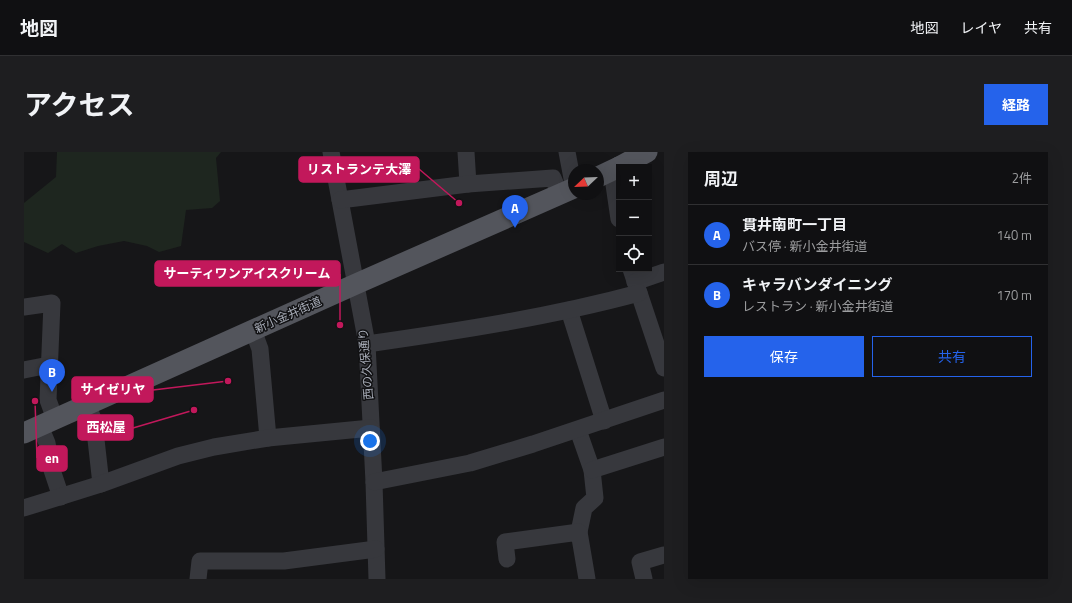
<!DOCTYPE html>
<html lang="ja">
<head>
<meta charset="utf-8">
<style>
	:root { --surface:#101012; --page:#1e1e20; --text:#f1f3f6; --muted:#9c9d9f; --line:#303032; --accent:#2563eb }
	body { margin:0; font-family:"Titillium Web","Noto Sans JP",sans-serif; background:var(--page); color:var(--text) }
	.controls { position:absolute; right:12px; top:12px; display:grid; overflow:hidden; border-radius:0px; box-shadow:0 4px 16px #0002 }
	.controls button { width:36px; height:36px; display:grid; place-items:center; padding:0; border:0; border-bottom:1px solid var(--line); background:var(--surface); color:var(--text); font:20px sans-serif }
	.compass { position:absolute; left:544px; top:12px; width:36px; height:36px; border-radius:50%; background:var(--surface); box-shadow:0 4px 16px #0002; rotate:247deg }
	.you { position:absolute; left:346px; top:289px; width:14px; height:14px; margin:-10px; border:3px solid #fff; border-radius:50%; background:#1a73e8; box-shadow:0 0 0 6px #1a73e833 }
	.badge { display:grid; place-items:center; width:26px; height:26px; border-radius:50%; background:var(--accent); color:#fff; font-size:13px; font-weight:700 }
	.pin { position:absolute; translate:-50% -33px; filter:drop-shadow(0 1px 2px #0008) }
	.pin::after { content:''; position:absolute; top:21px; width:14px; height:12px; background:inherit; clip-path:polygon(0 0,100% 0,50% 100%) }
	.list { margin:0; padding:0; list-style:none }
	h2 { display:flex; justify-content:space-between; align-items:center; height:52px; margin:0; padding:0 16px; font-size:17px }
	h2 small { font-size:13px; font-weight:400; color:var(--muted) }
	.list li { display:grid; grid-template-columns:26px 1fr auto; gap:12px; align-items:center; box-sizing:border-box; height:60px; padding:0 16px; border-top:1px solid var(--line) }
	.list b { display:block; font-size:15px; white-space:nowrap }
	.list p { margin:0; font-size:13px; white-space:nowrap; color:var(--muted) }
	.list em { font-size:13px; font-style:normal; color:var(--muted) }
	.actions { display:flex; gap:8px; padding:12px 16px }
	.actions a { flex:1; padding:9px 0; border:1px solid var(--accent); border-radius:0px; text-align:center; font-size:14px; color:var(--accent) }
	.actions .main { background:var(--accent); color:#fff }
	.icon { flex:none; width:22px; height:22px; fill:none; stroke:currentColor; stroke-width:2; stroke-linecap:round; stroke-linejoin:round }
	.map { position:relative; flex:none; width:640px; height:427px; overflow:hidden; border-radius:0px }
	header { display:flex; align-items:center; gap:24px; box-sizing:border-box; height:56px; padding:0 20px; background:var(--surface); border-bottom:1px solid var(--line) }
	header strong { font-size:19px }
	nav { display:flex; gap:22px; margin-inline-start:auto; font-size:14px }
	.intro { display:flex; align-items:center; justify-content:space-between; box-sizing:border-box; height:96px; padding:0 24px }
	h1 { margin:0; font-size:28px }
	.button { padding:10px 18px; border-radius:0px; background:var(--accent); color:#fff; font-size:14px; font-weight:700 }
	main { display:flex; gap:24px; padding:0 24px }
	aside { flex:1; background:var(--surface); border-radius:0px; box-shadow:0 4px 16px #0002 }
	.map>svg:first-child { display:block }
	.green { fill:#1e261f }
	.lines { fill:none; stroke-linecap:round; stroke-linejoin:round }
	.minor { stroke:#37383d; stroke-width:17 }
	.major { stroke:#53555c; stroke-width:21 }
	.labels { text-anchor:middle; stroke-width:3; stroke-linejoin:round; paint-order:stroke }
	.street-label { font-size:12px; fill:#a8adb8; stroke:#111113 }
	.leader { fill:none; stroke:#c2185b; stroke-width:1.5 }
	.callout-dot { fill:#c2185b; stroke:#111113; stroke-width:1.5 }
	.callout { fill:#c2185b; stroke:#c2185b; stroke-width:1.5 }
	.callout-label { font-size:13px; text-anchor:middle; font-weight:bold; fill:#fff }
</style>
</head>
<body>
<header>
<strong>地図</strong>
<nav><a>地図</a><a>レイヤ</a><a>共有</a></nav>
</header>
<div class="intro"><h1>アクセス</h1><a class="button">経路</a></div>
<main>
<div class="map">
<svg width="640" height="427" viewBox="0 0 640 427">
	<rect width="100%" height="100%" fill="#161618"/>
	<path class="green" d="M33,0H197L192,6L196,49L188,56L162,58L157,94L135,100L123,94L100,89L74,94L52,101L38,92L24,101L0,90V51L32,25Z"/>
	<g class="lines">
		<g class="minor">
			<path d="M307,0L343,192L350,330L353,427"/>
			<path d="M442,0L444,32"/>
			<path d="M543,0L550,37"/>
			<path d="M588,19L595,67"/>
			<path d="M316,48L444,32L529,26L536,43"/>
			<path d="M607,117L640,216"/>
			<path d="M611,130L640,120"/>
			<path d="M0,155L28,151L24,248L31,267"/>
			<path d="M545,158L580,269"/>
			<path d="M229,178L236,197L244,286"/>
			<path d="M343,192C434,179 526,165 615,141"/>
			<path d="M0,218L25,213"/>
			<path d="M64,253L70,270L77,332"/>
			<path d="M16,274L23,291L28,318L37,345"/>
			<path d="M554,278L568,318L571,346L560,356L555,380"/>
			<path d="M568,318L640,295"/>
			<path d="M350,330L446,311L509,292L640,248"/>
			<path d="M0,356L77,332L154,304L190,295L244,286L347,276"/>
			<path d="M483,407L481,390L555,380L563,427"/>
			<path d="M174,427L176,409H260L352,397"/>
			<path d="M620,427L616,410L640,403"/>
		</g>
		<g class="major">
			<path d="M595,15L623,0"/>
			<path d="M574,25L595,15"/>
			<path d="M0,281L332,132L550,36"/>
		</g>
	</g>
	<g class="labels">
		<g class="street-label">
			<text transform="translate(264 163) rotate(-24)" y="4">新小金井街道</text>
			<text transform="translate(342 212) rotate(-95)" y="4">西の久保通り</text>
		</g>
	</g>
	<path class="leader" d="M435 51L395 17M316 173L316 122M204 229L129 238M170 258L109 276M11 249L13 306"/>
	<g class="callout-dot">
		<circle cx="435" cy="51" r="4"/>
		<circle cx="316" cy="173" r="4"/>
		<circle cx="204" cy="229" r="4"/>
		<circle cx="170" cy="258" r="4"/>
		<circle cx="11" cy="249" r="4"/>
	</g>
	<g class="callout">
		<rect x="275" y="5" width="120" height="25" rx="4"/>
		<rect x="131" y="109" width="185" height="25" rx="4"/>
		<rect x="48" y="225" width="81" height="25" rx="4"/>
		<rect x="54" y="263" width="55" height="25" rx="4"/>
		<rect x="13" y="294" width="30" height="25" rx="4"/>
	</g>
	<g class="callout-label">
		<text x="335" y="22">リストランテ大澤</text>
		<text x="223" y="126">サーティワンアイスクリーム</text>
		<text x="89" y="242">サイゼリヤ</text>
		<text x="82" y="280">西松屋</text>
		<text x="28" y="311">en</text>
	</g>
</svg>
<div class="controls">
<button>+</button>
<button>−</button>
<button><svg class="icon" aria-label="locate" viewBox="0 0 24 24"><circle cx="12" cy="12" r="6"/><path d="M12 2v4M12 18v4M2 12h4M18 12h4"/></svg></button>
</div>
<svg class="compass" viewBox="-18 -18 36 36"><path d="M0-13l5 13h-10z" fill="#e53935"/><path d="M0 13l5-13h-10z" fill="#9c9d9f"/></svg>
<div class="you"></div>
<div class="pin badge" style="left:491px;top:76px">A</div>
<div class="pin badge" style="left:28px;top:240px">B</div>
</div>
<aside>
<h2>周辺<small>2件</small></h2>
<ul class="list">
<li><span class="badge">A</span><div><b>貫井南町一丁目</b><p>バス停 · 新小金井街道</p></div><em>140 m</em></li>
<li><span class="badge">B</span><div><b>キャラバンダイニング</b><p>レストラン · 新小金井街道</p></div><em>170 m</em></li>
</ul>
<div class="actions"><a class="main">保存</a><a>共有</a></div>
</aside>
</main>
</body>
</html>
